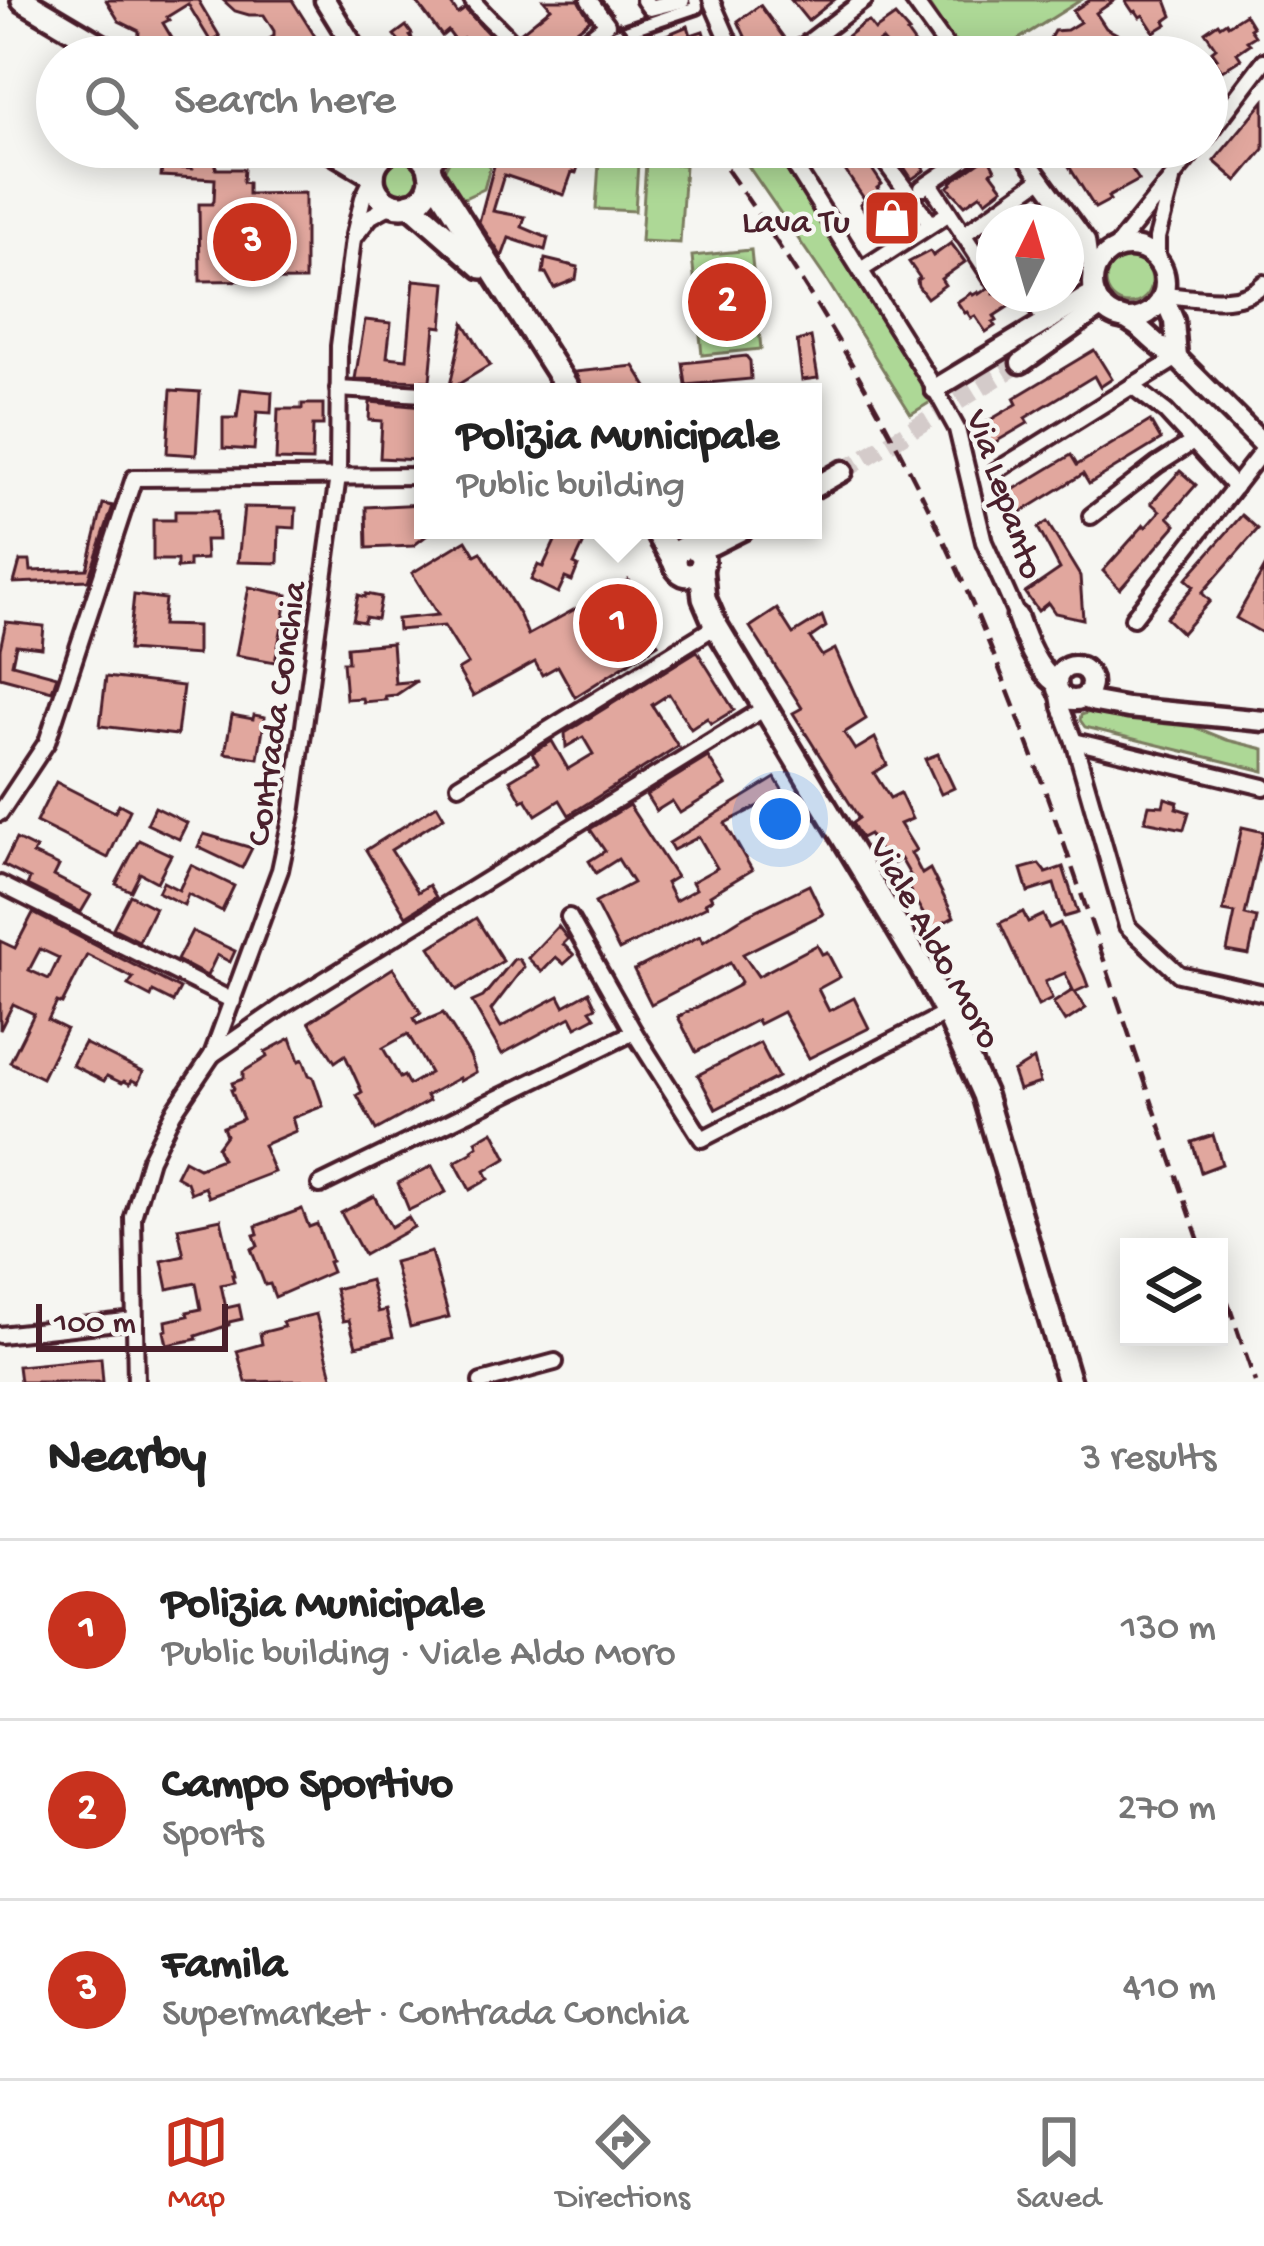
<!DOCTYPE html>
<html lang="en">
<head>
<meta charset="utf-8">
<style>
	:root { --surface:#fff; --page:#f6f6f6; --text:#222; --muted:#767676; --line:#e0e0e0; --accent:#c8321e }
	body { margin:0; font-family:"Gochi Hand",sans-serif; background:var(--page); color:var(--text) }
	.controls { position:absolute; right:36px; bottom:36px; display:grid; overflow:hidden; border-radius:0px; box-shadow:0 6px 30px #0003 }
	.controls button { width:108px; height:108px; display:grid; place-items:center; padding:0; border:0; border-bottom:3px solid var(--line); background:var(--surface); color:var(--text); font:60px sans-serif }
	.compass { position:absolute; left:976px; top:204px; width:108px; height:108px; border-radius:50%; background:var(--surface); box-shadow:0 6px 30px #0003; rotate:5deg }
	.scale { position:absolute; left:36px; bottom:30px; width:192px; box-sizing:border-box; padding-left:12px; border:6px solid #4a1f2b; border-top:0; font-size:33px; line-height:42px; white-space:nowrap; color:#4a1f2b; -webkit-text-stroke:9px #f6f6f2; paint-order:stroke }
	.you { position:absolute; left:780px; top:819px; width:42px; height:42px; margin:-30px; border:9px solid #fff; border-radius:50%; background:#1a73e8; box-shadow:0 0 0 18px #1a73e833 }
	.badge { display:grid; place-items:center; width:78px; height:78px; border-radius:50%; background:var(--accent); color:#fff; font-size:39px; font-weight:700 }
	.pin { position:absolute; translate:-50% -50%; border:6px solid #fff; box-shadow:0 3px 12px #0006 }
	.popup { position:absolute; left:414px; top:383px; width:408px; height:156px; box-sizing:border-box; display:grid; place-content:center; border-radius:0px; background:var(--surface); filter:drop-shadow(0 3px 9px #0005); font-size:39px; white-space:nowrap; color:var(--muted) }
	.popup b { font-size:45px; color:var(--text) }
	.popup::after { content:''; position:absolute; left:50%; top:100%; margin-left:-24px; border:24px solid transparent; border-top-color:var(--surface) }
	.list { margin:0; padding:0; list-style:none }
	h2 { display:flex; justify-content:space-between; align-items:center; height:156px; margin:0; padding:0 48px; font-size:51px }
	h2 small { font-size:39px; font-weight:400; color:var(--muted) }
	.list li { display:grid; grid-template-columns:78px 1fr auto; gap:36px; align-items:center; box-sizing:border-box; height:180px; padding:0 48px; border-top:3px solid var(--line) }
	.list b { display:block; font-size:45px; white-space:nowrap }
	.list p { margin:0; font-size:39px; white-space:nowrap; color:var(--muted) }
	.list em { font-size:39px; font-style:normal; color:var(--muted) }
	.icon { flex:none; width:66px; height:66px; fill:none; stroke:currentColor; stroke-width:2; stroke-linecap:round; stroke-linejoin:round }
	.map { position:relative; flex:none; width:1264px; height:1382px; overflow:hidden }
	.search { position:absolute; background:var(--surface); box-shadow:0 6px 30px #0003; left:36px; right:36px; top:36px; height:132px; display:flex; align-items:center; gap:30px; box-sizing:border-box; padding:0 42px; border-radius:66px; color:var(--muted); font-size:45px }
	.sheet { height:696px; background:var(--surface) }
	nav { display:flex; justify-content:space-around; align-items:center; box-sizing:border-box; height:168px; border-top:3px solid var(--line); background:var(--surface); font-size:33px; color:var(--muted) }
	nav a { display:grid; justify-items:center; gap:6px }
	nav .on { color:var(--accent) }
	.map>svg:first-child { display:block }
	.green { fill:#add896; stroke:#7c7c60; stroke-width:3 }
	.building { fill:#e1a79e; stroke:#4a1f2b; stroke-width:3; fill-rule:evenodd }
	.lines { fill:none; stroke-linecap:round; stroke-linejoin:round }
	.tertiary-tunnel { stroke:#d4cbca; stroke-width:18; stroke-dasharray:18 9; stroke-linecap:butt }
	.pedestrian-casing { stroke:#4a1f2b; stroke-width:20 }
	.minor-casing { stroke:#4a1f2b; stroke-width:22 }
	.tertiary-casing { stroke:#4a1f2b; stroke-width:27 }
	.secondary-casing { stroke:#4a1f2b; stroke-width:30 }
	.pedestrian { stroke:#f6f6f2; stroke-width:10 }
	.minor { stroke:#f6f6f2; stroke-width:14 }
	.tertiary { stroke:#f6f6f2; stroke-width:18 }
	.secondary { stroke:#f6f6f2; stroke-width:21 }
	.rail { stroke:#4a1f2b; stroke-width:4.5; stroke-dasharray:18 9; stroke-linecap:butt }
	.labels { text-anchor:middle; stroke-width:9; stroke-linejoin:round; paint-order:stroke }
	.poi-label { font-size:36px; fill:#4a1f2b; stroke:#f6f6f2; text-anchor:end }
	.street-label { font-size:36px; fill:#4a1f2b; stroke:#f6f6f2 }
</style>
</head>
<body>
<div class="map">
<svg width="1264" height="1382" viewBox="0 0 1264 1382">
	<rect width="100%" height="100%" fill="#f6f6f2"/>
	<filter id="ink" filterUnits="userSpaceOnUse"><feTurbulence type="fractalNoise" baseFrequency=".00833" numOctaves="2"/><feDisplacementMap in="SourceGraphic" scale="24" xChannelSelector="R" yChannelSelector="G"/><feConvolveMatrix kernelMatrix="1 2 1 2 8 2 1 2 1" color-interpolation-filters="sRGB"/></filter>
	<g filter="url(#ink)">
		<g class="green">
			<path d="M926,0H1081L990,57H964Z"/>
			<path d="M600,147H639L635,211L596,209Z"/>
			<path d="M735,147H772L932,401L911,414L828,282Z"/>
			<path d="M454,152L474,154L475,159L487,162L490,167L484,189L462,199L444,171Z"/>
			<circle cx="403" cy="175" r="19"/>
			<path d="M646,162L685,165L680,243L641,241Z"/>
			<path d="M751,250L761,349L702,355L692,256Z"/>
			<circle cx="1129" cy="281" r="23"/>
			<path d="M1099,709L1121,717L1185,723L1227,740L1264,749V771L1085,727L1080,720L1081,715Z"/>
		</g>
		<g class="building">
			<path d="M106,0H198L220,37L211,42L188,4L167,17L169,20L163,23L176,45L156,57H142L138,50L139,31L119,21Z"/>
			<path d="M223,0H292L328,57H240L274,36V31L264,15H249L235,11Z"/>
			<path d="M415,0H448L458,14L465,9L510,57H477L463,38L457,43L448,31L442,36Z"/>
			<path d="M544,0H578L590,20L556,46L554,44L535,57L520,33L551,8Z"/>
			<path d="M791,0H834L808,21Z"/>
			<path d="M1090,0H1115L1096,13L1106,28L1117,34L1118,47L1124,57H1098L1088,45L1070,57H1025L1048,42L1054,31L1067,30L1080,22L1073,11Z"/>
			<path d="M1125,0H1166L1172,16L1165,21L1167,24L1154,32L1143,15L1140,17L1136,11L1133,12Z"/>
			<path d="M760,5L787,42L767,57H754L745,46L748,43L738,21Z"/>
			<path d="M1245,14L1253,27L1250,29L1255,36L1247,41L1250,44L1237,53L1241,59L1222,71L1214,59L1217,58L1212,51L1216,48L1205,32L1218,23L1220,26L1226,22L1228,25Z"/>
			<path d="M895,16L909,32L907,33L924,57H897L882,40L858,57H839L832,48L864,23L869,22L875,30Z"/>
			<path d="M406,26L412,34L410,36L426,57H403L395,47L401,43L394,35Z"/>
			<path d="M688,26L691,35L703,31L711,57H678L676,51L666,54L659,45L663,43L661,37Z"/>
			<path d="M1264,101V149L1237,181L1214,161Z"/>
			<path d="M499,147H584L576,173L572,172L564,195L504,175L493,211L525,217L522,227L548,238L545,250L509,238L502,257L479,222Z"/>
			<path d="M820,147H849L854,154L859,150L882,184L877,188L902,224L882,238L860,204L865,200L850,178L839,161L833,165Z"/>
			<path d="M899,147H946L928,161L930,163L923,168L925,170L912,179L904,167L906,166L903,161L906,159Z"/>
			<path d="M1057,147H1117L1139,180L1108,197L1110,200L1095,208Z"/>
			<path d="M192,150L216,153V169H244L243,182L248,183V194L305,193V280L200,281L199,204H212L214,201L215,179L161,176L162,167L192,169Z"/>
			<path d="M988,156L995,170L991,172L1003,188L986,201L981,194L965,205L948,187L952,184L951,182Z"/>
			<path d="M951,243L965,262L941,279L945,285L927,298L918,286L917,280L920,278L909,262L930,251L933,256Z"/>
			<path d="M545,259L578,267L576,279L554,288L546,273H543Z"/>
			<path d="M414,280L446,283L442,327L435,326L430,381L355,379L365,320L391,323L387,357L407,359Z"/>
			<path d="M988,288H994V294H1012L1017,301L994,316L997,321L993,323L995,326L986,332L975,316L971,318L967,312L965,313L957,302L971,293L973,295L978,292L979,294Z"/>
			<path d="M464,323L490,365L449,390Z"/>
			<path d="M811,337L818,378L802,380L797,341Z"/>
			<path d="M1094,350L1112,379L1100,387L1094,376L1025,418L1028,423L992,444L980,426L1017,404L1014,398Z"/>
			<path d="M746,356L750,361L751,379L686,385L683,363Z"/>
			<path d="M634,366L650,392H585L575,372Z"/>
			<path d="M241,389L272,392L271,413L257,412L254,450L223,448V418H237Z"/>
			<path d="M171,390L200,392L196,455L167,453Z"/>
			<path d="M370,402L423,407V439H418L417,460L380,458L382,421L369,420Z"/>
			<path d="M302,404H323V425H313L312,461L276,460L278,409H302Z"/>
			<path d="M1150,421L1161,440L1089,484L1083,474L1010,519L998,499L1071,455L1077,465Z"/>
			<path d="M1180,471L1196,485L1168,517L1176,525L1120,589L1103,571L1144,525L1146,527L1160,511L1151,503Z"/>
			<path d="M103,504L113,506L88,580L14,583L20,561H30L31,571L87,569Z"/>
			<path d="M423,504V530H434L413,546L367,548L366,507Z"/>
			<path d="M244,507L296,508L295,528L279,527L278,563L238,562Z"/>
			<path d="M175,511H217L218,540H205L206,559L189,560V567L177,568V560H153V520H175Z"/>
			<path d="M1242,515L1258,529L1202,593L1210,601L1182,633L1166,618L1194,586L1186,579Z"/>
			<path d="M1047,522L1080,576L1083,619L1055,613L1048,603L1038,611L1025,593L1060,569L1038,528Z"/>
			<path d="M560,530H590L574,564L578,566L572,581L565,578L558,593L531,580L538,565L543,567Z"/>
			<path d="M466,540L475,555L481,552L520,616L528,635L628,580L646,613L642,616L658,644L575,697L558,666L542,675L535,662L473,696L458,670L468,664L444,626L398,630L397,619L438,615L412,573Z"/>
			<path d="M1264,569V634L1236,618Z"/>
			<path d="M249,587L288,595L275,662L236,655Z"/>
			<path d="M366,594L381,597L377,619L365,617L364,622L353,620L358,595L365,597Z"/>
			<path d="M134,595L165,599L162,625L197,626V655L128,650Z"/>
			<path d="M777,609L793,634L822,616L826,627L810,638L822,656L835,649L866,719L844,733L855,750L875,738L887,765L874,773L890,798L900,793L912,819L900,824L916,850L911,853L922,874L930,869L954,917L932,929L906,884L913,880L901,859L890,866L869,834L861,838L852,823L859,818L793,713L802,708L750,627Z"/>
			<path d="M6,622L44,626L42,648L16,645L12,664L57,676L52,691L0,677V649Z"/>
			<path d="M392,643L395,683L417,681L396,695L385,696L386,700L363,702L362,698L346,699L343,662H348L347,647Z"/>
			<path d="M697,651L734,710L711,724L707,718L691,729L669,694L652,705L678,746L569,815L560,800L536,815L526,799L522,801L510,780L538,763L532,753L552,741L568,769L593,754L583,737L566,747L565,733Z"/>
			<path d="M106,677L183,686L177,735L100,726Z"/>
			<path d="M232,715L253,719L254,715L265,717L258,758L225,753Z"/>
			<path d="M938,754L954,788L941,794L925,759Z"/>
			<path d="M708,757L726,785L680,813L672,801L656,811L646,795Z"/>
			<path d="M775,778L784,793L725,823L752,870L710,895L712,899L705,903L707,906L619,950L595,903L633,883L618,859L596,873L589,861L605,851L590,829L629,805L676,877L666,883L675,901L696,889L692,882L717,868L699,837L673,850L669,843Z"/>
			<path d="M56,782L115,812L119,804L130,810L108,858L36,822Z"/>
			<path d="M1165,798L1178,802L1176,808L1189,812L1184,829L1145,821L1149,805L1163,806Z"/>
			<path d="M437,805L444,817L391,850L418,892L429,885L436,897L406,916L366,850Z"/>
			<path d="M155,807L187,823L179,839L147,824Z"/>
			<path d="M1242,827L1264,832L1245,915L1257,918L1249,955L1227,951L1235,913L1223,911Z"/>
			<path d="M204,834L252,848L242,868L198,847Z"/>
			<path d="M16,839L36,849L33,854L59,866L54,876L91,895L81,912L27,885L30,879L3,865Z"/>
			<path d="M139,840L171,855L157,882L140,873L131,891L116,884Z"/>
			<path d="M1039,864L1046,873L1063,867L1078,913L1064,917L1054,884L1028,892L1021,869Z"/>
			<path d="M191,865L234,886L222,911L188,894L184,905L158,892L163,882L179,890Z"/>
			<path d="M809,885L823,914L743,954L758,976L817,945L822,954L827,952L840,977L818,989L829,1011L854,998L869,1028L809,1058L783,1012L759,1024L757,1020L696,1052L678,1017L739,985L741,982L730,963L651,1004L634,970L700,936L703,942L743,917Z"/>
			<path d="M130,895L155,908L139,941L113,928Z"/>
			<path d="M1023,912L1028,922L1043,915L1049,928L1060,923L1084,975L1088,986L1075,992L1086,1008L1065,1022L1053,1003L1073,990L1065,973L1045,982L1052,999L1038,1006L1000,923Z"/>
			<path d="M33,913L180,989L173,1002L153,992L151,997L128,985L133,978L87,955L62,1004L57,1002L48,1020L66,1029L42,1078L10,1062L34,1014L13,1004L0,1030V941L15,948ZM40,949L59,958L49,979L29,970Z"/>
			<path d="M476,918L503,961L457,990L430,947Z"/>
			<path d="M558,926L568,939L563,944L574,955L564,964L556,957L542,972L528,958Z"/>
			<path d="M192,931L235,951L230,962L217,955L207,976L177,960Z"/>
			<path d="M514,959H519L524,967L491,1010L501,1027L559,996L564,1006L589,992L596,1007L590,1010L595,1017L576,1027L571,1017L502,1054L472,1002L483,997Z"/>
			<path d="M393,968L421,1013L414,1018L417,1024L443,1013L470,1056L476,1072L460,1081L459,1078L426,1096L429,1101L376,1130L357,1095L362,1092L345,1055L335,1062L309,1022ZM408,1034L430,1073L409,1085L404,1076L400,1078L383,1048Z"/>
			<path d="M291,1038L299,1061L303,1059L309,1075L313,1077L323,1106L292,1118L296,1131L263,1145L274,1172L209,1197L205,1187L191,1193L187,1182L176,1176L184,1160L199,1168L222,1159L217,1147L226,1135L223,1127L243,1119L231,1090L234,1089L232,1083L243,1079V1072L267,1057L265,1052Z"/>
			<path d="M84,1043L143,1072L138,1083L132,1080L130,1084L124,1081L122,1083L107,1076L104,1081L72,1065Z"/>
			<path d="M760,1043L778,1077L716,1109L698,1075Z"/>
			<path d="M1034,1059L1040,1083L1019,1090L1013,1072Z"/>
			<path d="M493,1131L507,1158L485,1171L489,1179L470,1190L455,1162L473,1152L472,1150L478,1146L476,1141Z"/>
			<path d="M1213,1135L1222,1164L1201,1172L1192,1142Z"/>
			<path d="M432,1166L446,1192L409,1210L398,1183Z"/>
			<path d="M374,1196L391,1227L408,1217L414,1227L364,1255L341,1213Z"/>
			<path d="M302,1209L309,1227L317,1224L331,1261L328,1262L332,1272L275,1297L270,1284L265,1285L251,1249L258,1246L254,1235L258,1234L256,1226Z"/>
			<path d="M221,1219L234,1275H232L234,1282L221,1285L226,1308L239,1305L242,1319L229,1322V1325L196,1336L197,1339L167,1345L164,1331L167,1330L166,1321L188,1316L187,1312L201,1309L196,1283L168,1289L162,1261L184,1256L178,1228Z"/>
			<path d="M431,1252L449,1317L410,1327L394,1262Z"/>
			<path d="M370,1280L378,1312L386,1310L393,1337L356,1346L349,1320L343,1321L335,1289Z"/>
			<path d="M316,1314L333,1380L246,1382L237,1351L262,1344L260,1333L284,1327L282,1322Z"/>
			<path d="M101,1358L103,1382H20L18,1366Z"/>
		</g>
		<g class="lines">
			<path class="tertiary-tunnel" d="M843,471L1021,363"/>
			<defs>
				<g id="pedestrian">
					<path d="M585,57L617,34L697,7L695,0"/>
					<path d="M606,57L624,43L620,38L612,45"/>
				</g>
				<g id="minor">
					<path d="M472,0C489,21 509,35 524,57"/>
					<path d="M644,0L650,8L682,0"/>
					<path d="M711,0L736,57"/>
					<path d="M913,0L954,57"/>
					<path d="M564,57L607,24L589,0"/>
					<path d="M789,57L864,0"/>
					<path d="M1207,136L1264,61"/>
					<path d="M783,147L935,389L957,429L984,542L1017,616"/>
					<path d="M874,147L931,224"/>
					<path d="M1018,147L1087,241L1093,284"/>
					<path d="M429,168L445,147"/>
					<path d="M930,183L991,277L994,275"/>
					<path d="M922,188L982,147"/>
					<path d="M356,235L371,216L393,204"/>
					<path d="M963,235L1041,179"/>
					<path d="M1113,251L1197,147"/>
					<path d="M1157,261V238L1172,181"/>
					<path d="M861,270L949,213"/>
					<path d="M1028,294L1045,321"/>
					<path d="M1163,295C1196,297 1239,309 1264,283"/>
					<path d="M1132,386L1166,412L1235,487"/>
					<path d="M338,389L423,394"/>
					<path d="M996,471L1177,358"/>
					<path d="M1091,516L1157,465L1193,442"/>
					<path d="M1133,618L1264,449"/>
					<path d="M1058,690L1061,707L1074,741L1127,926L1179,974L1264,993"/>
					<path d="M1074,741L1264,787"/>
					<path d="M459,785L716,626"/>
					<path d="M0,813L47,742L134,478L423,476"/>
					<path d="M0,884L233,1001"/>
					<path d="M569,917L634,1032L702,1139L947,1013"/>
					<path d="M212,1055L286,1004L765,708"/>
					<path d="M320,1185L634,1032"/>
					<path d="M0,1335L135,1320"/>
					<path d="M136,1382L133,1217L150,1159L173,1113L212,1055L280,870L292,814L338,476L339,346L353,239L363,198L373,177"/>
					<path d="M481,1382L555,1362"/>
				</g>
				<g id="tertiary">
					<path d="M325,0L360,57"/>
					<path d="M414,147L417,152"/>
					<path d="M385,153V147"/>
					<circle cx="1129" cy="283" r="36"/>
					<path d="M1163,295L1174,321L1177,358"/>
					<path d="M1120,317C1142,324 1156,348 1177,358L1264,445"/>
					<path d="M1021,363L1102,306"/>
					<path d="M935,389L1087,297H1096"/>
					<path d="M813,488L843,471"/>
					<path d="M692,548L712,545L742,530"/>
					<path d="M1017,616C1025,639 1036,669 1057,684"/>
					<circle cx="1074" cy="683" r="17"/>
					<path d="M1083,698L1095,702L1128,708L1264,721"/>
				</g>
				<g id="secondary">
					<path d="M23,0L119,57"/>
					<path d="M326,147L373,175"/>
					<circle cx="402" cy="177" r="29"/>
					<path d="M430,172L570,392"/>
					<path d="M410,204L482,267"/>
					<path d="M656,530L675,563"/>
					<circle cx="689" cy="561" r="14"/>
					<path d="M701,567L704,598L716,626L922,968L951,1021L984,1095L1069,1382"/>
				</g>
			</defs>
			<use href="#pedestrian" class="pedestrian-casing"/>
			<use href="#minor" class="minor-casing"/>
			<use href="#tertiary" class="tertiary-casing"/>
			<use href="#secondary" class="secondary-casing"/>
			<use href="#pedestrian" class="pedestrian"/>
			<use href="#minor" class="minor"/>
			<use href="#tertiary" class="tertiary"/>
			<use href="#secondary" class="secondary"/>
			<g class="rail">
				<path d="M601,0L645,57"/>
				<path d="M711,147C807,280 891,422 958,571C1010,687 1052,808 1093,928C1129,1034 1165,1141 1201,1247"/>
				<path d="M1219,1276L1255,1382"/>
			</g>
		</g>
	</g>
	<defs>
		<symbol id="shop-square" viewBox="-11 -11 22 22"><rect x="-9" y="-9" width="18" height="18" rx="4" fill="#c8321e" stroke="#f6f6f2"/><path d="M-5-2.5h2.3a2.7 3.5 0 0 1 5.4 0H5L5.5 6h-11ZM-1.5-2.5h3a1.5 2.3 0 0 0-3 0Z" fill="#fff"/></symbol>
	</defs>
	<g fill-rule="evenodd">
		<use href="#shop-square" x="859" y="185" width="66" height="66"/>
	</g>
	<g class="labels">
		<g class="poi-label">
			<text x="850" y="231">Lava Tu</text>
		</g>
		<g class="street-label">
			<text transform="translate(1008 493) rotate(71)" y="13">Via Lepanto</text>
			<text transform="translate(273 713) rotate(-82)" y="13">Contrada Conchia</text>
			<text transform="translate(938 941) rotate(61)" y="13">Viale Aldo Moro</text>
		</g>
	</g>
</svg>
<div class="controls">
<button><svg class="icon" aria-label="layers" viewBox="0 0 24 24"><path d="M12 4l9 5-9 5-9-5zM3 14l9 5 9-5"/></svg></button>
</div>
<svg class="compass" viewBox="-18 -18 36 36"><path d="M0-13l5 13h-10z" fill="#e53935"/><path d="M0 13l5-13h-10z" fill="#767676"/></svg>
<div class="scale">100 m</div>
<div class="you"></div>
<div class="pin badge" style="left:618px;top:623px">1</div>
<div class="popup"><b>Polizia Municipale</b>Public building</div>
<div class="pin badge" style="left:727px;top:302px">2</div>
<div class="pin badge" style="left:252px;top:242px">3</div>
<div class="search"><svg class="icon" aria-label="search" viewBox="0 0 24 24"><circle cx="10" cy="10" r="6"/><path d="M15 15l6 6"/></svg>Search here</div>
</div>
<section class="sheet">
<h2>Nearby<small>3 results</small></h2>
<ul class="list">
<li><span class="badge">1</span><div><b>Polizia Municipale</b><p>Public building · Viale Aldo Moro</p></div><em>130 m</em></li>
<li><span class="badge">2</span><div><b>Campo Sportivo</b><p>Sports</p></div><em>270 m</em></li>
<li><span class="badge">3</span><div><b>Famila</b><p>Supermarket · Contrada Conchia</p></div><em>410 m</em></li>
</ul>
</section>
<nav>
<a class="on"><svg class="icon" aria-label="map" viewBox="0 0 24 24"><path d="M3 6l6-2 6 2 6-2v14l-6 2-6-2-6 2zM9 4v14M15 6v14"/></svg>Map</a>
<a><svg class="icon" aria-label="directions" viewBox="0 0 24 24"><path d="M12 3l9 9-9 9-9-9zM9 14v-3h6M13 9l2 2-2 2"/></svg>Directions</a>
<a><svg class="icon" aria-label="saved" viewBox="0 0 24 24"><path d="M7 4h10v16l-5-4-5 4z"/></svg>Saved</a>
</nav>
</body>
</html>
